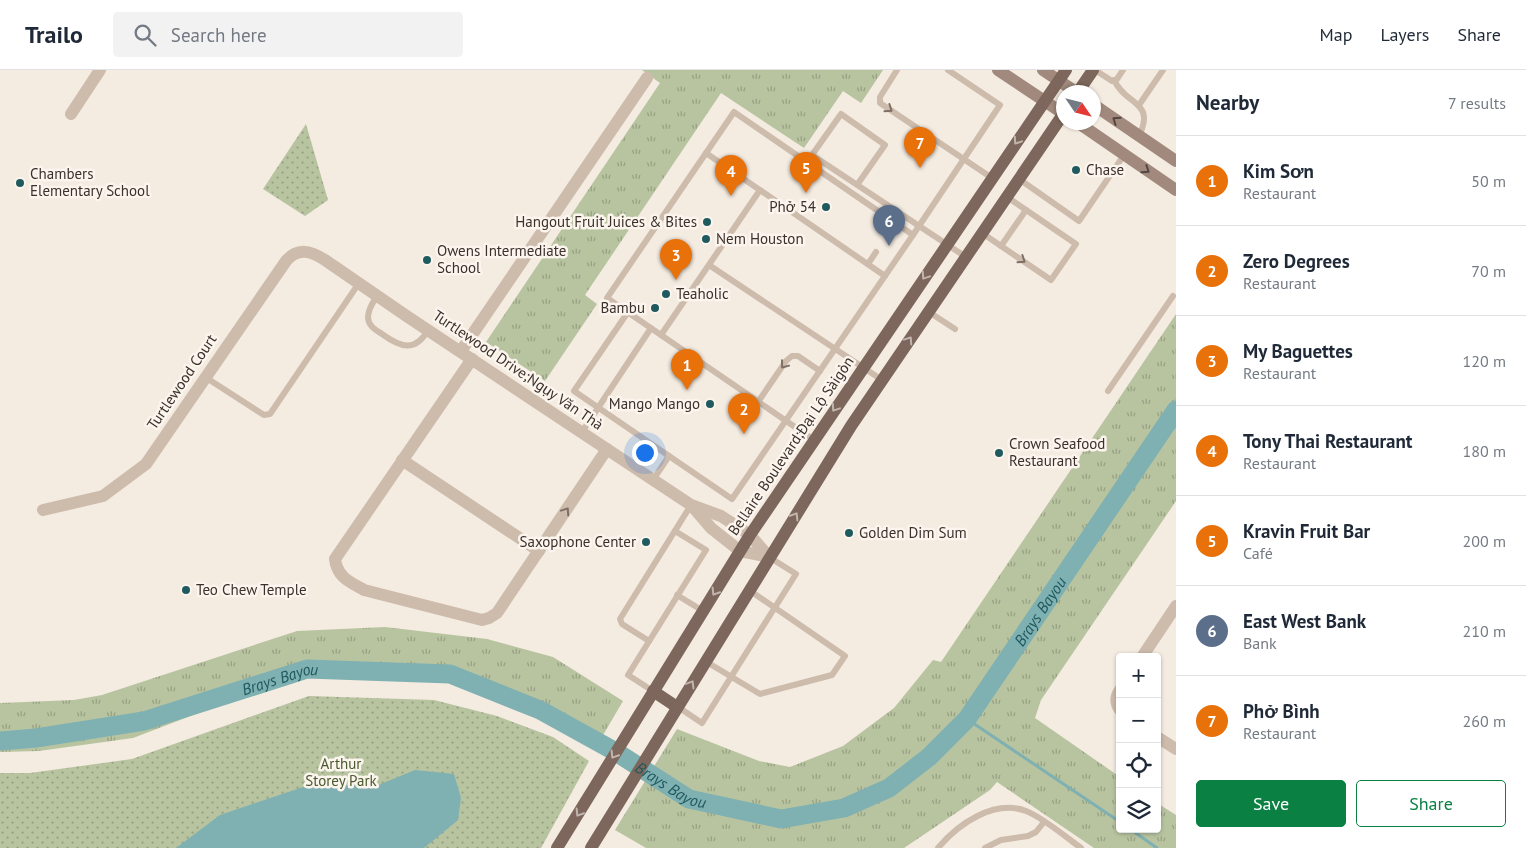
<!DOCTYPE html>
<html lang="en">
<head>
<meta charset="utf-8">
<style>
	:root { --surface:#fff; --page:#f2f2f3; --text:#1f2937; --muted:#747a83; --line:#e0e1e3; --accent:#0b8043 }
	body { margin:0; font-family:"PT Sans",sans-serif; background:var(--page); color:var(--text) }
	.controls { position:absolute; right:15px; bottom:15px; display:grid; overflow:hidden; border-radius:5px; box-shadow:0 1px 4px #0004 }
	.controls button { width:45px; height:45px; display:grid; place-items:center; padding:0; border:0; border-bottom:1px solid var(--line); background:var(--surface); color:var(--text); font:25px sans-serif }
	.compass { position:absolute; left:1056px; top:15px; width:45px; height:45px; border-radius:50%; background:var(--surface); box-shadow:0 1px 4px #0004; rotate:125deg }
	.you { position:absolute; left:644px; top:382px; width:18px; height:18px; margin:-12px; border:4px solid #fff; border-radius:50%; background:#1a73e8; box-shadow:0 0 0 8px #1a73e833 }
	.badge { display:grid; place-items:center; width:32px; height:32px; border-radius:50%; background:var(--accent); color:#fff; font-size:16px; font-weight:700 }
	.pin { position:absolute; translate:-50% -41px; filter:drop-shadow(0 1px 2px #0008) }
	.pin::after { content:''; position:absolute; top:26px; width:18px; height:15px; background:inherit; clip-path:polygon(0 0,100% 0,50% 100%) }
	.list { margin:0; padding:0; list-style:none }
	h2 { display:flex; justify-content:space-between; align-items:center; height:65px; margin:0; padding:0 20px; font-size:21px }
	h2 small { font-size:16px; font-weight:400; color:var(--muted) }
	.list li { display:grid; grid-template-columns:32px 1fr auto; gap:15px; align-items:center; box-sizing:border-box; height:90px; padding:0 20px; border-top:1px solid var(--line) }
	.list b { display:block; font-size:19px; white-space:nowrap }
	.list p { margin:0; font-size:16px; white-space:nowrap; color:var(--muted) }
	.list em { font-size:16px; font-style:normal; color:var(--muted) }
	.actions { display:flex; gap:10px; padding:15px 20px }
	.actions a { flex:1; padding:11px 0; border:1px solid var(--accent); border-radius:5px; text-align:center; font-size:18px; color:var(--accent) }
	.actions .main { background:var(--accent); color:#fff }
	.icon { flex:none; width:28px; height:28px; fill:none; stroke:currentColor; stroke-width:2; stroke-linecap:round; stroke-linejoin:round }
	.map { position:relative; flex:none; width:1176px; height:778px; overflow:hidden }
	header { display:flex; align-items:center; gap:30px; box-sizing:border-box; height:70px; padding:0 25px; background:var(--surface); border-bottom:1px solid var(--line) }
	header strong { font-size:24px }
	nav { display:flex; gap:28px; margin-inline-start:auto; font-size:18px }
	.search { width:350px; height:45px; background:var(--page); display:flex; align-items:center; gap:12px; box-sizing:border-box; padding:0 18px; border-radius:5px; color:var(--muted); font-size:19px }
	main { display:flex }
	aside { flex:1; background:var(--surface) }
	.map>svg:first-child { display:block }
	.grass { fill:url(#grass-tufts) }
	.park { fill:url(#park-dots) }
	.water { fill:#7fb0b2 }
	.lines { fill:none; stroke-linecap:round; stroke-linejoin:round }
	.stream { stroke:#7fb0b2; stroke-width:3 }
	.river { stroke:#7fb0b2; stroke-width:19 }
	.lane { stroke:#cdbbac; stroke-width:6 }
	.street { stroke:#cdbbac; stroke-width:12 }
	.secondary { stroke:#a18a7d; stroke-width:12 }
	.primary { stroke:#7d675c; stroke-width:12 }
	.oneway { stroke:#7d6f65 }
	.oneway2 { stroke:#544640 }
	.oneway3 { stroke:#c2b5ac }
	.poi-dot { fill:#1f5a5e; stroke:#fbf5ee; stroke-width:2 }
	.labels { text-anchor:middle; stroke-width:5; stroke-linejoin:round; paint-order:stroke }
	.poi-label { font-size:15px; fill:#3b302b; stroke:#fbf5ee; text-anchor:start }
	.street-label { font-size:15px; fill:#3b302b; stroke:#fbf5ee }
	.park-label { font-size:15px; fill:#4a5a2e; stroke:#fbf5ee }
	.water-label { font-size:16px; font-style:italic; fill:#1f5a5e; stroke:#fbf5ee }
</style>
</head>
<body>
<header>
<strong>Trailo</strong>
<div class="search"><svg class="icon" aria-label="search" viewBox="0 0 24 24"><circle cx="10" cy="10" r="6"/><path d="M15 15l6 6"/></svg>Search here</div>
<nav><a>Map</a><a>Layers</a><a>Share</a></nav>
</header>
<main>
<div class="map">
<svg width="1176" height="778" viewBox="0 0 1176 778">
	<defs>
		<pattern id="grass-tufts" width="24" height="20" patternUnits="userSpaceOnUse" patternTransform="scale(1.25)"><rect width="24" height="20" fill="#b8c4a0"/><path d="M3 7l-1-3M5 7V3M7 7l1-3M15 17l-1-3M17 17v-4M19 17l1-3" fill="none" stroke="#97a083"/></pattern>
		<pattern id="park-dots" width="8" height="8" patternUnits="userSpaceOnUse" patternTransform="scale(1.25)"><rect width="8" height="8" fill="#b8c4a0"/><path d="M2 2h.1M6 6h.1" fill="none" stroke="#97a083" stroke-width="1.8" stroke-linecap="round"/></pattern>
	</defs>
	<rect width="100%" height="100%" fill="#f4ebe1"/>
	<g class="grass">
		<path d="M642,0H883L861,33L843,21L804,78L721,23L585,225L597,234L545,311L486,272L660,13Z"/>
		<path d="M1176,244V431L1041,630L1035,648L1120,707V759H1157V733L1176,745V778H1094L997,712L990,720L904,778H646L615,760L677,659L759,691L790,697L843,676L894,638L933,590L941,592Z"/>
		<path d="M385,557L487,569L553,587L623,631L599,672L579,658L515,629L449,611L317,604L264,618L133,668L39,681L0,682V633L74,630L102,625L297,561Z"/>
	</g>
	<g class="park">
		<path d="M306,54L328,130L305,146L263,119Z"/>
		<path d="M309,626L434,630L497,646L553,667L589,691L541,778H0V703H30L132,689Z"/>
	</g>
	<path class="water" d="M415,700L454,704L461,728L458,750L424,778H176L220,745L312,714L376,716Z"/>
	<g class="lines">
		<g class="stream">
			<path d="M967,649L1120,752"/>
			<path d="M1130,759L1157,778"/>
		</g>
		<path class="river" id="s1" d="M0,671L36,668L144,651L307,599L450,604L540,640L616,682L689,729L781,749L844,738L889,718L929,687L967,649L1176,340"/>
		<g class="lane">
			<path d="M897,0L880,27V33L992,108"/>
			<path d="M1095,0L1112,11L1117,9L1123,0"/>
			<path d="M1114,10C1126,36 1156,31 1139,66"/>
			<path d="M1139,35L1163,0"/>
			<path d="M706,83L885,206"/>
			<path d="M1019,109L1079,151L1124,85"/>
			<path d="M857,115L885,75L841,44L812,85L966,187"/>
			<path d="M982,163L1051,210L1076,174L1007,127"/>
			<path d="M1001,176L1026,140"/>
			<path d="M868,194L876,182"/>
			<path d="M709,195L882,310"/>
			<path d="M377,226C373,232 368,239 368,247C368,256 376,260 382,264C400,277 415,283 428,260"/>
			<path d="M628,242L574,321L669,386"/>
			<path d="M929,242L955,259"/>
			<path d="M661,265L760,120"/>
			<path d="M205,307L264,345L270,344L359,213"/>
			<path d="M1108,321L1173,226"/>
			<path d="M758,332L786,291L792,286H798L820,301"/>
			<path d="M582,362L651,258"/>
			<path d="M814,370L607,228L734,42L913,165"/>
			<path d="M653,410L669,386L732,429L913,165L1000,35L948,0"/>
			<path d="M677,525L703,541"/>
			<path d="M649,571L622,554L620,549L691,435"/>
			<path d="M705,591L760,624L832,605L845,586L749,520"/>
			<path d="M653,621L628,605L706,480L675,461"/>
			<path d="M678,637L702,653L796,504L769,487"/>
			<path d="M938,778C958,754 994,729 1026,741C1042,747 1066,767 1081,778"/>
			<path d="M985,778L1001,770L1028,766L1036,762L1044,752"/>
		</g>
		<g class="street">
			<path d="M71,44L100,0"/>
			<path d="M461,281L647,8"/>
			<path d="M472,289L335,489C337,507 350,512 364,520L482,550L489,548L497,543L607,379"/>
			<path d="M402,390L539,481"/>
			<path d="M693,437L711,458L740,481L769,487"/>
			<path d="M43,440L103,426L146,394L286,191C298,177 311,181 325,190L408,247L691,435L721,446L750,465L769,487"/>
			<path d="M1142,587L1176,536"/>
			<path d="M1120,620C1115,627 1115,633 1120,640"/>
			<path d="M1157,667L1176,679"/>
		</g>
		<g class="secondary">
			<path d="M998,0L1064,44"/>
			<path d="M1043,0L1076,22"/>
			<path d="M1094,35L1176,91"/>
			<path d="M1077,52L1176,120"/>
		</g>
		<g class="primary">
			<path d="M1078,22L1093,0"/>
			<path d="M653,621L677,637"/>
			<path d="M557,778L750,465L1066,0"/>
			<path d="M591,778L851,356L1064,43"/>
		</g>
	</g>
	<defs><path id="oneway-chevron" d="M-2-3.5L2.5 0L-2 3.5" fill="none" stroke-width="1.6" stroke-linecap="round" stroke-linejoin="round" transform="scale(1.25)"/></defs>
	<g class="oneway">
		<use href="#oneway-chevron" transform="translate(889 39) rotate(34)"/>
		<use href="#oneway-chevron" transform="translate(1022 190) rotate(34)"/>
		<use href="#oneway-chevron" transform="translate(784 295) rotate(127)"/>
		<use href="#oneway-chevron" transform="translate(566 441) rotate(-56)"/>
	</g>
	<g class="oneway2">
		<use href="#oneway-chevron" transform="translate(1116 50) rotate(-145)"/>
		<use href="#oneway-chevron" transform="translate(1146 100) rotate(34)"/>
	</g>
	<g class="oneway3">
		<use href="#oneway-chevron" transform="translate(1017 71) rotate(124)"/>
		<use href="#oneway-chevron" transform="translate(925 206) rotate(124)"/>
		<use href="#oneway-chevron" transform="translate(909 270) rotate(-56)"/>
		<use href="#oneway-chevron" transform="translate(835 338) rotate(124)"/>
		<use href="#oneway-chevron" transform="translate(795 446) rotate(-58)"/>
		<use href="#oneway-chevron" transform="translate(715 522) rotate(122)"/>
		<use href="#oneway-chevron" transform="translate(691 614) rotate(-59)"/>
		<use href="#oneway-chevron" transform="translate(614 685) rotate(122)"/>
		<use href="#oneway-chevron" transform="translate(579 743) rotate(122)"/>
	</g>
	<g class="poi-dot">
		<circle cx="1076" cy="100" r="5"/>
		<circle cx="20" cy="113" r="5"/>
		<circle cx="826" cy="137" r="5"/>
		<circle cx="707" cy="152" r="5"/>
		<circle cx="706" cy="169" r="5"/>
		<circle cx="427" cy="190" r="5"/>
		<circle cx="666" cy="224" r="5"/>
		<circle cx="655" cy="238" r="5"/>
		<circle cx="710" cy="334" r="5"/>
		<circle cx="999" cy="383" r="5"/>
		<circle cx="849" cy="463" r="5"/>
		<circle cx="646" cy="472" r="5"/>
		<circle cx="186" cy="520" r="5"/>
	</g>
	<g class="labels">
		<g class="poi-label">
			<text x="1086" y="105">Chase</text>
			<text x="30" y="109">Chambers<tspan x="30" dy="17">Elementary School</tspan></text>
			<text x="816" y="142" text-anchor="end">Phở 54</text>
			<text x="697" y="157" text-anchor="end">Hangout Fruit Juices &amp; Bites</text>
			<text x="716" y="174">Nem Houston</text>
			<text x="437" y="186">Owens Intermediate<tspan x="437" dy="17">School</tspan></text>
			<text x="676" y="229">Teaholic</text>
			<text x="645" y="243" text-anchor="end">Bambu</text>
			<text x="700" y="339" text-anchor="end">Mango Mango</text>
			<text x="1009" y="379">Crown Seafood<tspan x="1009" dy="17">Restaurant</tspan></text>
			<text x="859" y="468">Golden Dim Sum</text>
			<text x="636" y="477" text-anchor="end">Saxophone Center</text>
			<text x="196" y="525">Teo Chew Temple</text>
		</g>
		<g class="street-label">
			<text transform="translate(518 300) rotate(34)" y="5">Turtlewood Drive;Ngụy Văn Thà</text>
			<text transform="translate(182 312) rotate(-56)" y="5">Turtlewood Court</text>
			<text transform="translate(791 376) rotate(-56)" y="5">Bellaire Boulevard;Đại Lộ Sàigòn</text>
		</g>
		<g class="park-label">
			<text x="341" y="699">Arthur<tspan x="341" dy="17">Storey Park</tspan></text>
		</g>
		<g class="water-label">
			<text dy="6" stroke="none"><textPath href="#s1" startOffset="1172">Brays Bayou</textPath></text>
			<text dy="6" stroke="none"><textPath href="#s1" startOffset="288">Brays Bayou</textPath></text>
			<text dy="6" stroke="none"><textPath href="#s1" startOffset="708">Brays Bayou</textPath></text>
		</g>
	</g>
</svg>
<div class="controls">
<button>+</button>
<button>−</button>
<button><svg class="icon" aria-label="locate" viewBox="0 0 24 24"><circle cx="12" cy="12" r="6"/><path d="M12 2v4M12 18v4M2 12h4M18 12h4"/></svg></button>
<button><svg class="icon" aria-label="layers" viewBox="0 0 24 24"><path d="M12 4l9 5-9 5-9-5zM3 14l9 5 9-5"/></svg></button>
</div>
<svg class="compass" viewBox="-18 -18 36 36"><path d="M0-13l5 13h-10z" fill="#e53935"/><path d="M0 13l5-13h-10z" fill="#747a83"/></svg>
<div class="you"></div>
<div class="pin badge" style="left:687px;top:320px;background:#e8710a">1</div>
<div class="pin badge" style="left:744px;top:364px;background:#e8710a">2</div>
<div class="pin badge" style="left:676px;top:210px;background:#e8710a">3</div>
<div class="pin badge" style="left:731px;top:126px;background:#e8710a">4</div>
<div class="pin badge" style="left:806px;top:123px;background:#e8710a">5</div>
<div class="pin badge" style="left:889px;top:176px;background:#5c6f8a">6</div>
<div class="pin badge" style="left:920px;top:98px;background:#e8710a">7</div>
</div>
<aside>
<h2>Nearby<small>7 results</small></h2>
<ul class="list">
<li><span class="badge" style="background:#e8710a">1</span><div><b>Kim Sơn</b><p>Restaurant</p></div><em>50 m</em></li>
<li><span class="badge" style="background:#e8710a">2</span><div><b>Zero Degrees</b><p>Restaurant</p></div><em>70 m</em></li>
<li><span class="badge" style="background:#e8710a">3</span><div><b>My Baguettes</b><p>Restaurant</p></div><em>120 m</em></li>
<li><span class="badge" style="background:#e8710a">4</span><div><b>Tony Thai Restaurant</b><p>Restaurant</p></div><em>180 m</em></li>
<li><span class="badge" style="background:#e8710a">5</span><div><b>Kravin Fruit Bar</b><p>Café</p></div><em>200 m</em></li>
<li><span class="badge" style="background:#5c6f8a">6</span><div><b>East West Bank</b><p>Bank</p></div><em>210 m</em></li>
<li><span class="badge" style="background:#e8710a">7</span><div><b>Phở Bình</b><p>Restaurant</p></div><em>260 m</em></li>
</ul>
<div class="actions"><a class="main">Save</a><a>Share</a></div>
</aside>
</main>
</body>
</html>
